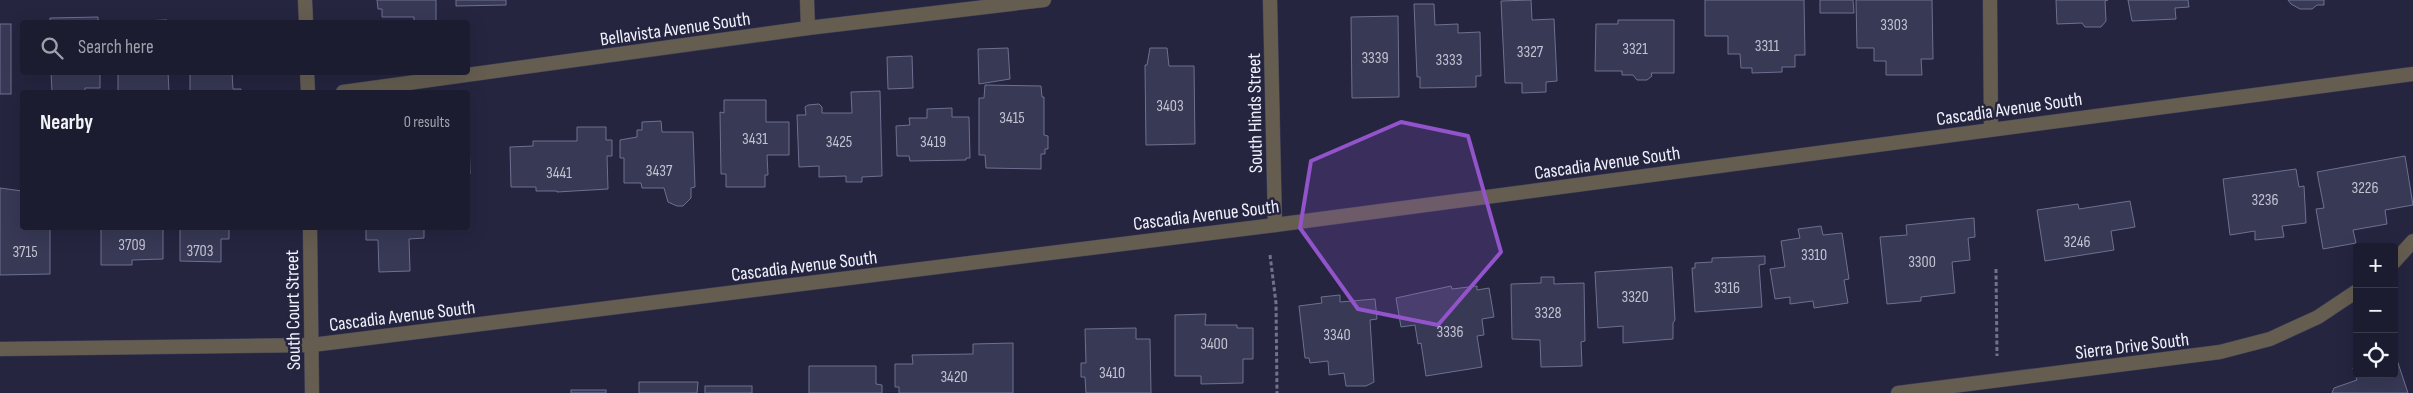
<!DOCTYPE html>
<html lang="en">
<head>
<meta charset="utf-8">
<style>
	:root { --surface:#1c1c30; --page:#29293c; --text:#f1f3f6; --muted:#a0a1ab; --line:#3a3a4c }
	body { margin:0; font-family:"Sofia Sans Condensed",sans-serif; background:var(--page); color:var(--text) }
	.controls { position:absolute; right:15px; bottom:15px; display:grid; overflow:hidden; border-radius:5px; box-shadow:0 5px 20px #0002 }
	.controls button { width:45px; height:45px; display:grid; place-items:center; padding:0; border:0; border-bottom:1px solid var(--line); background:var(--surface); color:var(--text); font:25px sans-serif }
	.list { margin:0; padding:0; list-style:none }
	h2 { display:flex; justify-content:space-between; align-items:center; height:65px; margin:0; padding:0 20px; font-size:21px }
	h2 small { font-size:16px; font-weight:400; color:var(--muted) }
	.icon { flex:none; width:28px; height:28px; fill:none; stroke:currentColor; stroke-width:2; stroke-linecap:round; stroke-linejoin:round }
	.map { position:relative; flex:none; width:2413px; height:393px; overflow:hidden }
	.search { position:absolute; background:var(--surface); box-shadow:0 5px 20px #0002; left:20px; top:20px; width:450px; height:55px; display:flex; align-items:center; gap:12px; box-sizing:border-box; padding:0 18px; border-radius:5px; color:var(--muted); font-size:19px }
	.panel { position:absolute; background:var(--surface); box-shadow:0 5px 20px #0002; left:20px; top:90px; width:450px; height:140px; border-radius:5px }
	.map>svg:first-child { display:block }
	.building { fill:#373955; stroke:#6e7090 }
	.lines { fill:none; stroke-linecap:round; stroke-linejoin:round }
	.minor-casing { stroke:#41425a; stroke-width:15 }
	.path { stroke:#727388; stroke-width:3; stroke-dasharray:4 2.5; stroke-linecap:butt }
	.minor { stroke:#655d50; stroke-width:14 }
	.marked { fill:#9253cb; fill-opacity:0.2; stroke:#9253cb; stroke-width:4; stroke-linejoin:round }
	.labels { text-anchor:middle; stroke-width:5; stroke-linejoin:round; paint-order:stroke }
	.number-label { font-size:16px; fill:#c2c3d2 }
	.street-label { font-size:19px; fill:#f0f1fc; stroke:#252540 }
</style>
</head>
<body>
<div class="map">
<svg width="2413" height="393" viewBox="0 0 2413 393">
	<rect width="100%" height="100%" fill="#252540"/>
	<g class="building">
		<path d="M377,0H436V22H414V17H382V9H378Z"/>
		<path d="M456,0H506V5L456,6Z"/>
		<path d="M1531,0L1532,20L1554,19L1557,81L1546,82V92L1522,93V83H1505L1501,1Z"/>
		<path d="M1705,0H1804L1805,55H1795V67H1782V72L1752,73V68H1741L1740,54H1728V36H1705Z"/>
		<path d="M1820,0H1853L1854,13H1820Z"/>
		<path d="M1856,0H1932L1933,59H1921L1922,75H1886V61H1874V48H1857Z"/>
		<path d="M2056,0H2108L2105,1L2106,21L2101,27H2085L2082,23L2057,24Z"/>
		<path d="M2128,0H2188L2189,7L2175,8L2176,19L2132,21Z"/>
		<path d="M2288,0H2324V5H2317L2312,9H2300L2291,4Z"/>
		<path d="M1414,4H1434L1435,25L1458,24V33L1480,32L1481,76H1476V87L1420,88V77H1417Z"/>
		<path d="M1398,16L1399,97L1352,98L1351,17Z"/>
		<path d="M98,17V22H50V18Z"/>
		<path d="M167,20V22H117Z"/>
		<path d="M1618,20H1674V73H1651L1652,76L1647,80H1637L1633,75H1622V71H1595L1596,24H1618Z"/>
		<rect x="0" y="24" width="11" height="70"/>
		<path d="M1008,48L1010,79L979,84L978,49Z"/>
		<path d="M1150,48H1167L1169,66H1194L1195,144L1146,145L1145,65H1147Z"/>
		<path d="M912,56L913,88L888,89L887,57Z"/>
		<path d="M51,72H100V88H85V92H52Z"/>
		<path d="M118,72H168L169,92H118Z"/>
		<path d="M190,72H232L233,89H241V92H190Z"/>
		<path d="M985,85L1041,86L1042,97H1044V135L1048,136V149H1045V154H1041V169L986,168L985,155H979V98H984Z"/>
		<path d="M880,91L882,176L862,177V182H846V176L819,177V166L799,167L797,115H806L805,107L808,105L819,104L822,107V113H852L851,92Z"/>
		<path d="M724,100H766V122H789V155H767L768,175H765V187H726V174H721L720,112L724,113Z"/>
		<path d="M952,108V117H969L970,158H966V160L910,161L909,156H897L896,126L910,125L909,118H927V109Z"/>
		<path d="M661,121L662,132H693L695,187L691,188V198L683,206H677L668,202L664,188H642L641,183H624V158H620V140L637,137V130H642V122Z"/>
		<path d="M577,127H606V140H612V156H607L608,189L557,192V191H536V187H511L510,147L533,146V141H577Z"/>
		<path d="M468,138H469L470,174H468Z"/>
		<path d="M2405,156L2413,205L2385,210L2387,224L2353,230L2356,243L2323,249L2316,209L2324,208L2317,172Z"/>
		<path d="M2296,169L2299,187L2304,186L2306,223L2282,226L2284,237L2255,240V231L2230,235L2223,179Z"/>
		<path d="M0,188L22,191V228H50V274L0,275Z"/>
		<path d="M2130,201L2135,227L2111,231L2114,250L2045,261L2037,210L2078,204L2079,209Z"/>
		<path d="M1974,218L1975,237L1968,238L1970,260L1952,262L1955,293L1921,297V301L1887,304L1880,237L1907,235L1906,225Z"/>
		<path d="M1821,226L1823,235L1842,233L1849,279L1844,280L1848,303L1814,308L1813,301L1790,304V297L1775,299L1770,269L1785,267L1781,241L1800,238L1798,229Z"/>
		<path d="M101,228H163V259L132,260V265H101Z"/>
		<path d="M180,228H229V239H221V262L180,261Z"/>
		<path d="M366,228H424V238L409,239L410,271L379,272L378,240H366Z"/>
		<path d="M1765,256V264L1759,265L1762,307L1695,312L1692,268H1695V263L1712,262V258Z"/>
		<path d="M1672,267L1675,320L1673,323V339L1623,343V326L1598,328L1595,272Z"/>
		<path d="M1541,277H1554V284L1584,283L1585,341L1581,342L1582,366L1541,367L1540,340L1512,339L1511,284L1541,283Z"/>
		<path d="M1451,286L1452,289L1477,286V290L1489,288L1494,317L1482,319L1484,335L1477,336L1482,367L1426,376L1421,343L1418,344L1415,325L1401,327L1396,298Z"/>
		<path d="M1340,295V302L1375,299L1377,319L1370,320L1374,382L1366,386H1346L1344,373L1329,375L1328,361L1310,363L1309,358H1305L1299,306L1322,303L1321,297Z"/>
		<path d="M1206,314L1205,325H1237V328H1253V359H1243V383L1201,384V376H1175V315Z"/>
		<path d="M1136,328V339H1150L1151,393H1086L1085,377H1081V363H1086L1085,329Z"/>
		<path d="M1013,343V393H899V387H895V364H913L912,355L973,354V344Z"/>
		<path d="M2397,360L2408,393H2332L2334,388L2357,380L2353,368L2357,366V374H2394V361Z"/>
		<path d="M809,366H876V384L882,385V393H809Z"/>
		<path d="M639,382H698L697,393H639Z"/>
		<rect x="705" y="386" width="47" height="7"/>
		<rect x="571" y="390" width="35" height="3"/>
	</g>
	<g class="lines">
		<defs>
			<g id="minor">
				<path d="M305,0L306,22"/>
				<path d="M807,0L808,28"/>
				<path d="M1270,0L1275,225"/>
				<path d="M1990,0L1991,129"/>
				<path d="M307,72L308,92"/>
				<path d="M343,92L808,28L1044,0"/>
				<path d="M310,228L312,393"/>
				<path d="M2394,262L2413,241"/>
				<path d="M0,349L312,345L1275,225L2413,74"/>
				<path d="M1898,393L2220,352L2270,339L2318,317L2357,291"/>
			</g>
		</defs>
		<use href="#minor" class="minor-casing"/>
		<g class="path">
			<path d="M1270,255L1276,303L1277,393"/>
			<path d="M1996,269L1997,356"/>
		</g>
		<use href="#minor" class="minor"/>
	</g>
	<path class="marked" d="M1401,122L1468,136L1501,252L1438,325L1358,309L1300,228L1311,161Z"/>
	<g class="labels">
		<g class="number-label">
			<text x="1894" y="30">3303</text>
			<text x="1767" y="51">3311</text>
			<text x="1635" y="54">3321</text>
			<text x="1530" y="57">3327</text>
			<text x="1375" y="63">3339</text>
			<text x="1449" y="65">3333</text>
			<text x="1170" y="111">3403</text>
			<text x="1012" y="123">3415</text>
			<text x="755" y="144">3431</text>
			<text x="839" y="147">3425</text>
			<text x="933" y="147">3419</text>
			<text x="659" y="176">3437</text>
			<text x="559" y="178">3441</text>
			<text x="2365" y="193">3226</text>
			<text x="2265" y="205">3236</text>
			<text x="2077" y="247">3246</text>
			<text x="132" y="250">3709</text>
			<text x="200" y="256">3703</text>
			<text x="25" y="257">3715</text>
			<text x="1814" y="260">3310</text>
			<text x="1922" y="267">3300</text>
			<text x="1727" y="293">3316</text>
			<text x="1635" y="302">3320</text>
			<text x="1548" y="318">3328</text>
			<text x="1450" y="337">3336</text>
			<text x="1337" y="340">3340</text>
			<text x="1214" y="349">3400</text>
			<text x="1112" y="378">3410</text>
			<text x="954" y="382">3420</text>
		</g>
		<g class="street-label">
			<text transform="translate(675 28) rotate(-8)" y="7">Bellavista Avenue South</text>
			<text transform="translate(2009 108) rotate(-8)" y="7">Cascadia Avenue South</text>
			<text transform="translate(1254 113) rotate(-91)" y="7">South Hinds Street</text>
			<text transform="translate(1607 162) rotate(-8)" y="7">Cascadia Avenue South</text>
			<text transform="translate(1206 214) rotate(-7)" y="7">Cascadia Avenue South</text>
			<text transform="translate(804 265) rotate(-7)" y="7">Cascadia Avenue South</text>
			<text transform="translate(292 310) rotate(-91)" y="7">South Court Street</text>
			<text transform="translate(402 315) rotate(-7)" y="7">Cascadia Avenue South</text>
			<text transform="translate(2132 345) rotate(-7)" y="7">Sierra Drive South</text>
		</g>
	</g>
</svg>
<div class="controls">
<button>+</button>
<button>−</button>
<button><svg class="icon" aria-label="locate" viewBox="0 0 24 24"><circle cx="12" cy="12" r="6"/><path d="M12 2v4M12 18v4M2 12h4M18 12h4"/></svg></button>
</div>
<div class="search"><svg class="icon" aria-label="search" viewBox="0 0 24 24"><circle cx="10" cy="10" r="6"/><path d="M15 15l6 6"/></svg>Search here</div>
<section class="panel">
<h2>Nearby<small>0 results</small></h2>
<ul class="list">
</ul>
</section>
</div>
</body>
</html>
